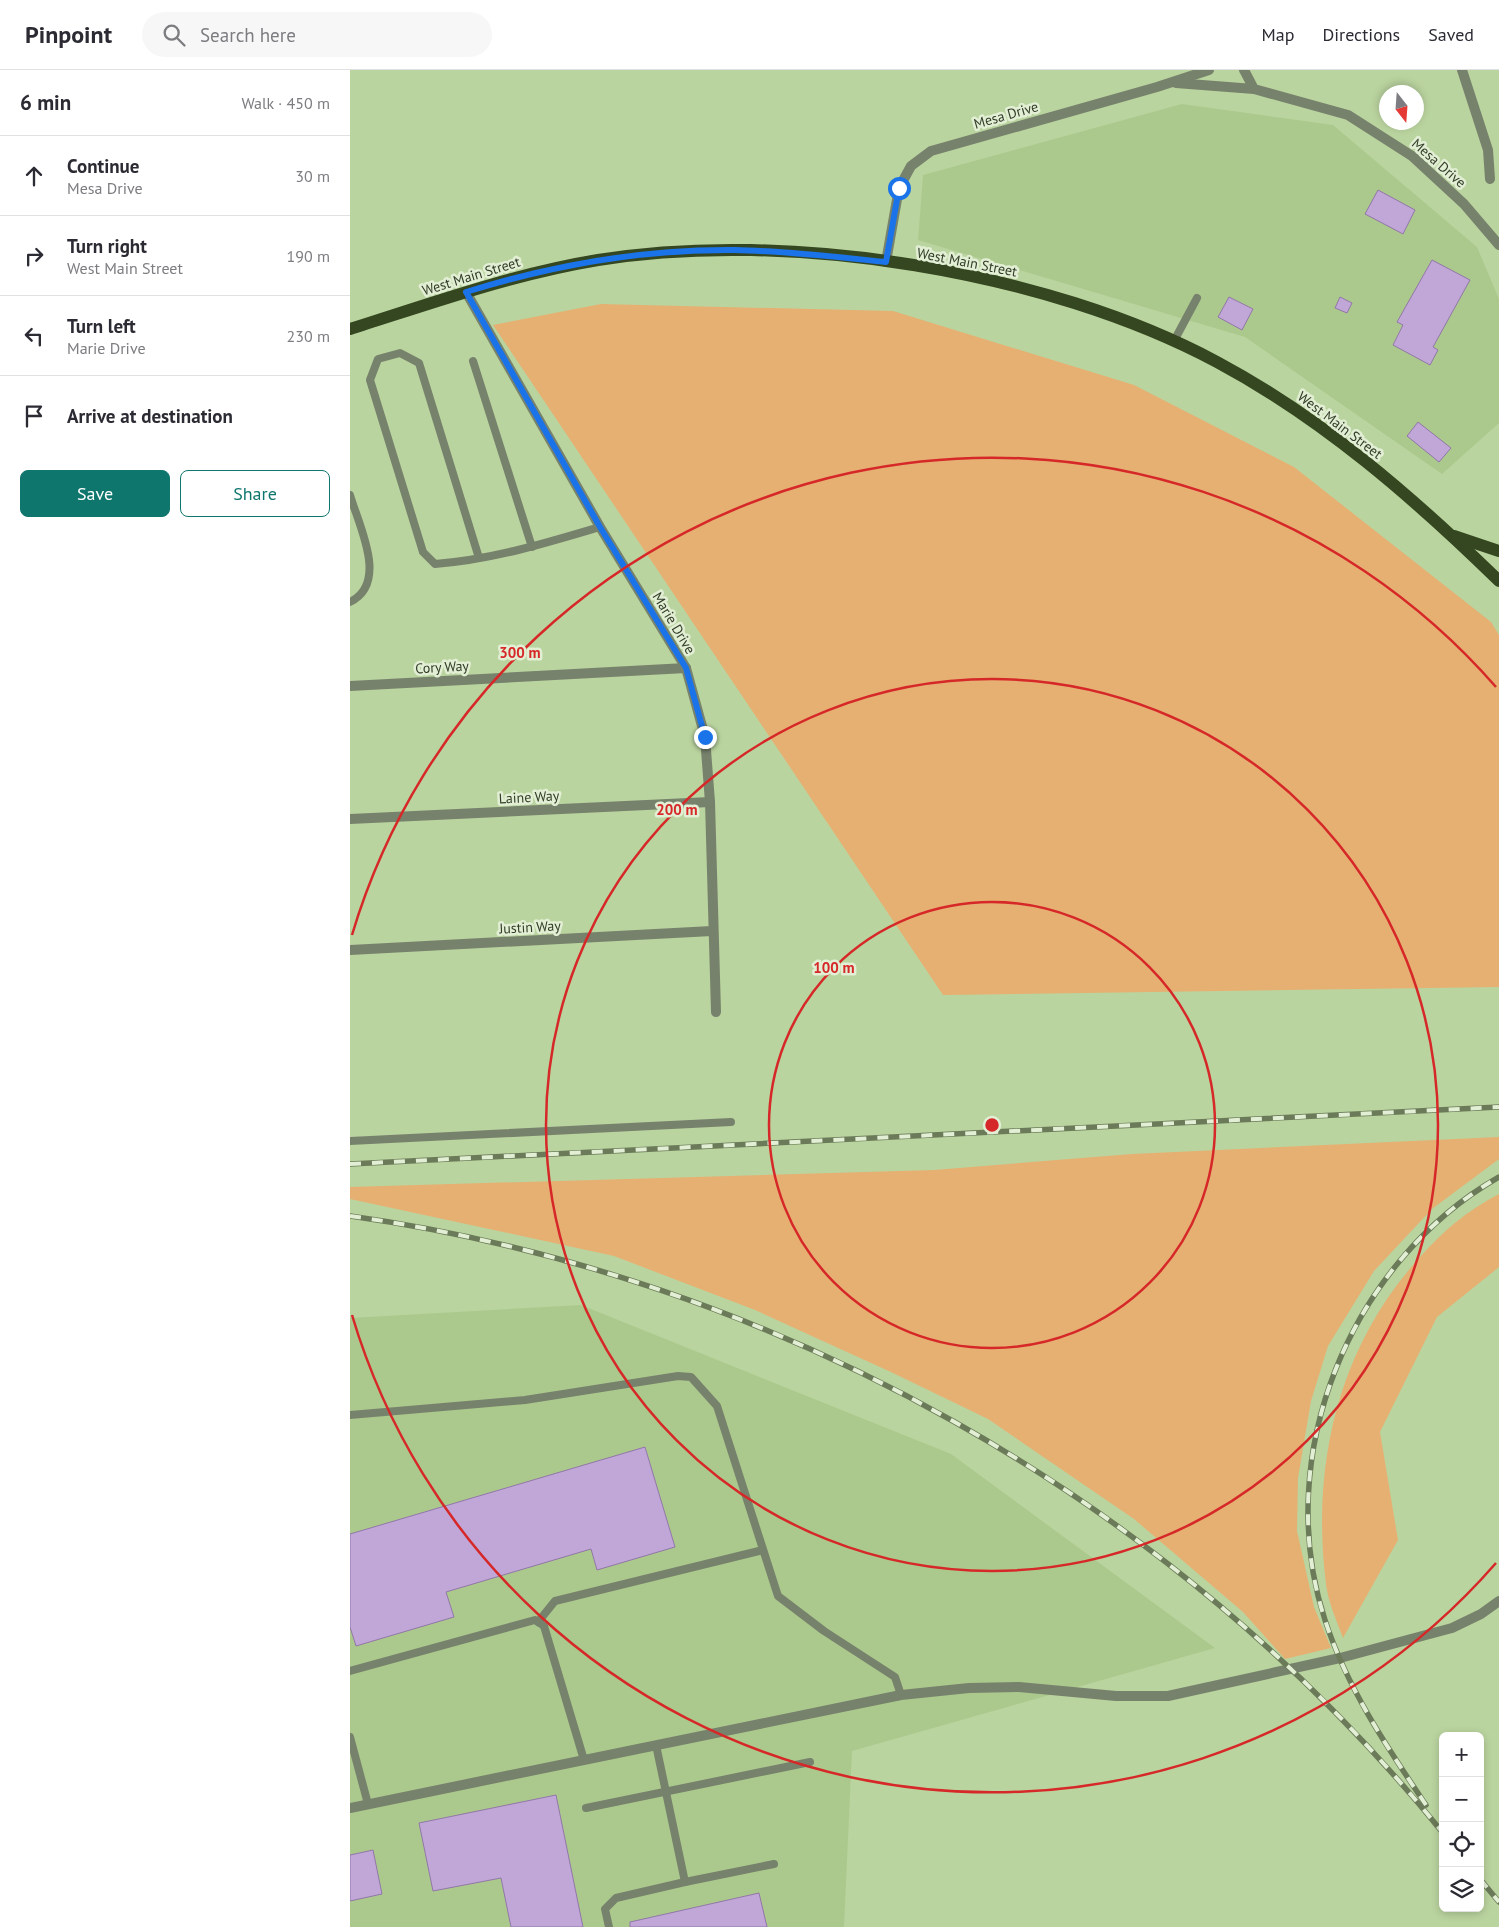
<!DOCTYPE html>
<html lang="en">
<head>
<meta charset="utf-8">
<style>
	:root { --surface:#fff; --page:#f7f7f7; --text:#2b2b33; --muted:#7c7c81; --line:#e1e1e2; --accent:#0f766e }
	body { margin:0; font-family:"PT Sans",sans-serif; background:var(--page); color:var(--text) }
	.controls { position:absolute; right:15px; bottom:15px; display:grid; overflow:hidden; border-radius:8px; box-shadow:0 2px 8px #0003 }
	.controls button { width:45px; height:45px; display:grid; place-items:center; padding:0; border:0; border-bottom:1px solid var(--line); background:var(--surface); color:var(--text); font:25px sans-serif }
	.compass { position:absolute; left:1029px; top:15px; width:45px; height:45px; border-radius:50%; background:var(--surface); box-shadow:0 2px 8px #0003; rotate:163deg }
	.stop { position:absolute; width:15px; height:15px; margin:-11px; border:4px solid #1a73e8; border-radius:50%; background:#fff }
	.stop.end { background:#1a73e8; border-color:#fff; box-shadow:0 1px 5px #0008 }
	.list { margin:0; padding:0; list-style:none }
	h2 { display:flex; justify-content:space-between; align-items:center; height:65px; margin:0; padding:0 20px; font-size:21px }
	h2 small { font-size:16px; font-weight:400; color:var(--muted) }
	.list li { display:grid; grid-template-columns:32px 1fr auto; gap:15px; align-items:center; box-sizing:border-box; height:80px; padding:0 20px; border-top:1px solid var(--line) }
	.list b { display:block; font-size:19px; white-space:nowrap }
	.list p { margin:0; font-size:16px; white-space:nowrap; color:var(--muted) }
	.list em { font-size:16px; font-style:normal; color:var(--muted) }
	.actions { display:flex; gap:10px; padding:15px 20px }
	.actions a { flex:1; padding:11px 0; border:1px solid var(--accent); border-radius:8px; text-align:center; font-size:18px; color:var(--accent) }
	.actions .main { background:var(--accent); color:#fff }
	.icon { flex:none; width:28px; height:28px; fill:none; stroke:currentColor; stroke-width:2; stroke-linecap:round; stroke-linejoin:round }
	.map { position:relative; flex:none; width:1149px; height:1857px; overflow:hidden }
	header { display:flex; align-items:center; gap:30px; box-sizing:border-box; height:70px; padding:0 25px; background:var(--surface); border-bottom:1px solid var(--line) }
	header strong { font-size:24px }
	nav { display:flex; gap:28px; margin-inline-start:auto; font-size:18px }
	.search { width:350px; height:45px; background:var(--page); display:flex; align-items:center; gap:12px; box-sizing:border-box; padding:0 18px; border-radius:28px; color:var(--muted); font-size:19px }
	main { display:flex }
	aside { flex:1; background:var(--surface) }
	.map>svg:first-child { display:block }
	.built { fill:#acc98d }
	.green { fill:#e6b072 }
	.building { fill:#c1a6d8; stroke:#9177a7 }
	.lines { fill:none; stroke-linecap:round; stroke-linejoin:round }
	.service { stroke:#77826c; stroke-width:8 }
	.minor { stroke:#77826c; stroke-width:10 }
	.primary { stroke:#354720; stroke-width:12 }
	.rail-casing { stroke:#6b7b59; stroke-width:5.5 }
	.rail { stroke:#e2efd5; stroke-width:4; stroke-dasharray:11; stroke-linecap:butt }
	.route { stroke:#1a73e8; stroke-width:6 }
	.ring { fill:none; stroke:#d62828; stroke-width:2.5 }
	.labels { text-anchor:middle; stroke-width:5; stroke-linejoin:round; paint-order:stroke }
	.street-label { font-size:14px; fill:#323c27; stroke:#e2efd5 }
	.centre { fill:#d62828; stroke:#e2efd5; stroke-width:2.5 }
	.ring-label { font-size:15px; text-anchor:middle; font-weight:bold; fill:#d62828; stroke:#e2efd5; stroke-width:5; stroke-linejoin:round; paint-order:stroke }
</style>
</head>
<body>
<header>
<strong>Pinpoint</strong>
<div class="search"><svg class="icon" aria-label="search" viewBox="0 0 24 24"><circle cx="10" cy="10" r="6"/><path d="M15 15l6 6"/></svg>Search here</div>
<nav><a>Map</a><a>Directions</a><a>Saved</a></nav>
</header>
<main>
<aside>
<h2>6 min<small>Walk · 450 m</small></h2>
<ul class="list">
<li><svg class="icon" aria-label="ahead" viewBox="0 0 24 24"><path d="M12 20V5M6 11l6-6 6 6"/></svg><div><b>Continue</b><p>Mesa Drive</p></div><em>30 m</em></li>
<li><svg class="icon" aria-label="right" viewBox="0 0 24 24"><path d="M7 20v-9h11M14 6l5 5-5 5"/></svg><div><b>Turn right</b><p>West Main Street</p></div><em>190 m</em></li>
<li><svg class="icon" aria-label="left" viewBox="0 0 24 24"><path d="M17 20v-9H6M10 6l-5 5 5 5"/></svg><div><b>Turn left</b><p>Marie Drive</p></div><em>230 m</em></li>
<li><svg class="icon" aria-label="arrive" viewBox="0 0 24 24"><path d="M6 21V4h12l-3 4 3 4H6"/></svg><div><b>Arrive at destination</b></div></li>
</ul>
<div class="actions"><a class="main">Save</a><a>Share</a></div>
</aside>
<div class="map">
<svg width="1149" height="1857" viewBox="0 0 1149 1857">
	<rect width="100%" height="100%" fill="#bad49f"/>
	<g class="built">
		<path d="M832,34L983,55L1127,177L1149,229V353L1092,404L895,267L568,170L573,105Z"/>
		<path d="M231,1235L601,1384L865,1578L502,1681L494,1857H0V1248Z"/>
	</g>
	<g class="green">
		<path d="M251,234L543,241L784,315L944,397L1141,552L1149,565V917L593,925L143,255Z"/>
		<path d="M1149,1067V1089L1082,1139L1024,1201L978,1276L961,1331L948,1408L947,1461L964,1537L981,1578L935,1589L893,1542L784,1449L638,1349L543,1303L405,1240L264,1186L0,1129V1117L584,1100L782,1084Z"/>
		<path d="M1149,1124V1197L1087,1247L1030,1362L1048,1470L993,1568C987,1551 978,1532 976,1514C961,1395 988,1277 1070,1187C1093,1161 1118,1140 1149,1124Z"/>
	</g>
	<g class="building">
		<path d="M1028,120L1065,140L1053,164L1015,144Z"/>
		<path d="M1082,190L1120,210L1083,277L1088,280L1080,295L1043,275L1053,255L1047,252Z"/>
		<path d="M879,227L903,239L892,260L868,247Z"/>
		<path d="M990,227L1002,233L997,243L985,238Z"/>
		<path d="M1068,352L1101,378L1089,392L1057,366Z"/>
		<path d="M295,1377L325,1477L247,1500L241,1479L96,1522L104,1547L6,1576L0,1557V1464Z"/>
		<path d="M206,1725L233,1857H161L151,1808L83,1821L69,1753Z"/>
		<path d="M23,1780L32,1824L0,1831V1785Z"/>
		<path d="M409,1823L417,1857H280V1852Z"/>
	</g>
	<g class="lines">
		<g class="service">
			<path d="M824,271L847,228"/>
			<path d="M123,291L182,477"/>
			<path d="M0,425C9,456 39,513 0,532"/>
			<path d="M129,488L69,293L50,283L28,289L20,310L73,482L85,494C141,490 196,473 250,457"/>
			<path d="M0,1071L381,1052"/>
			<path d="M0,1345L175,1330L328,1306L341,1307L367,1336L428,1526L474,1561L545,1607L551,1625"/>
			<path d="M188,1552L205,1531L413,1480"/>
			<path d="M0,1601L185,1550L194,1556L234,1690"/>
			<path d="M0,1667L18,1734"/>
			<path d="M306,1675L335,1812L424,1794"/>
			<path d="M236,1738L460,1692"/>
			<path d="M259,1857L255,1839L266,1828L335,1812"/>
		</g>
		<g class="minor">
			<path d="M894,0L904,19L998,45L1062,86L1114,134L1149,175"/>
			<path d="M1112,0L1138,80L1140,109"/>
			<path d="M826,13L904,19"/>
			<path d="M536,192L549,118L561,96L581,81L807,17L859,0"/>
			<path d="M116,222L250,457L336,598L355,667L360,732L366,942"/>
			<path d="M0,616L336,598"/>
			<path d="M0,749L360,732"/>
			<path d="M0,880L362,861"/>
			<path d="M0,1738L551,1625L619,1618L669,1617L766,1626H818L990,1588L1102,1558L1131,1544L1149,1531"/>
		</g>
		<g class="primary">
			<path d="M0,259C82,233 163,204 248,190C438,159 697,201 867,292C972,348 1064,428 1149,511"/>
			<path d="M1104,466L1149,481"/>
		</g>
		<defs>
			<g id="rail">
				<path d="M0,1094L1149,1037"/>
				<path d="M0,1146C423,1205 824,1430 1093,1763"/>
				<path d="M1076,1735C1037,1677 997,1618 975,1550C921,1386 1000,1192 1149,1107"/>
				<path d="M1130,1809L1149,1832"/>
			</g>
		</defs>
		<use href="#rail" class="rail-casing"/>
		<use href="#rail" class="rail"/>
	</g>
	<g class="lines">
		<path class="route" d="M355,667L336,598L250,457L116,222C203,195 293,179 385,180C435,181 486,187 536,192L549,118"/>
	</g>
	<g class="ring">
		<circle cx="642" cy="1055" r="223"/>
		<circle cx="642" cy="1055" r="446"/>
		<path d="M1146 1493A668 668 0 0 1 2 1245M2 865A668 668 0 0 1 1146 617"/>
	</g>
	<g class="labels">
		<g class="street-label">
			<text transform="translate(656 45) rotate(-16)" y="5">Mesa Drive</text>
			<text transform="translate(1089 93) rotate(41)" y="5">Mesa Drive</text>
			<text transform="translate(617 192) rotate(11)" y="5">West Main Street</text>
			<text transform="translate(121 206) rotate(-17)" y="5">West Main Street</text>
			<text transform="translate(990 355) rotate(37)" y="5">West Main Street</text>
			<text transform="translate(324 553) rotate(59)" y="5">Marie Drive</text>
			<text transform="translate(92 597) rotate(-3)" y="5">Cory Way</text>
			<text transform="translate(179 727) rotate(-3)" y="5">Laine Way</text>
			<text transform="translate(180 857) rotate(-3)" y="5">Justin Way</text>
		</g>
	</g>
	<circle cx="642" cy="1055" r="8" class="centre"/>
	<g class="ring-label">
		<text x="170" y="588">300 m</text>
		<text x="327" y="745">200 m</text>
		<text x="484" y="903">100 m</text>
	</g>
</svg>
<div class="controls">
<button>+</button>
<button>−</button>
<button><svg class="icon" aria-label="locate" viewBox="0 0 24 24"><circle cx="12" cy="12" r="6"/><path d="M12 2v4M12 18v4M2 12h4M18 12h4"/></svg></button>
<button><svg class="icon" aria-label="layers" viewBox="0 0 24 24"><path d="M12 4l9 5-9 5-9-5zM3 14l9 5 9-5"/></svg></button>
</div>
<svg class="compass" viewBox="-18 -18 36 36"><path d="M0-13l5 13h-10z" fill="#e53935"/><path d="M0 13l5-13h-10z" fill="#7c7c81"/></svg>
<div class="stop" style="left:549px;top:118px"></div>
<div class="stop end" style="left:355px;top:667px"></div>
</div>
</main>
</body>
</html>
